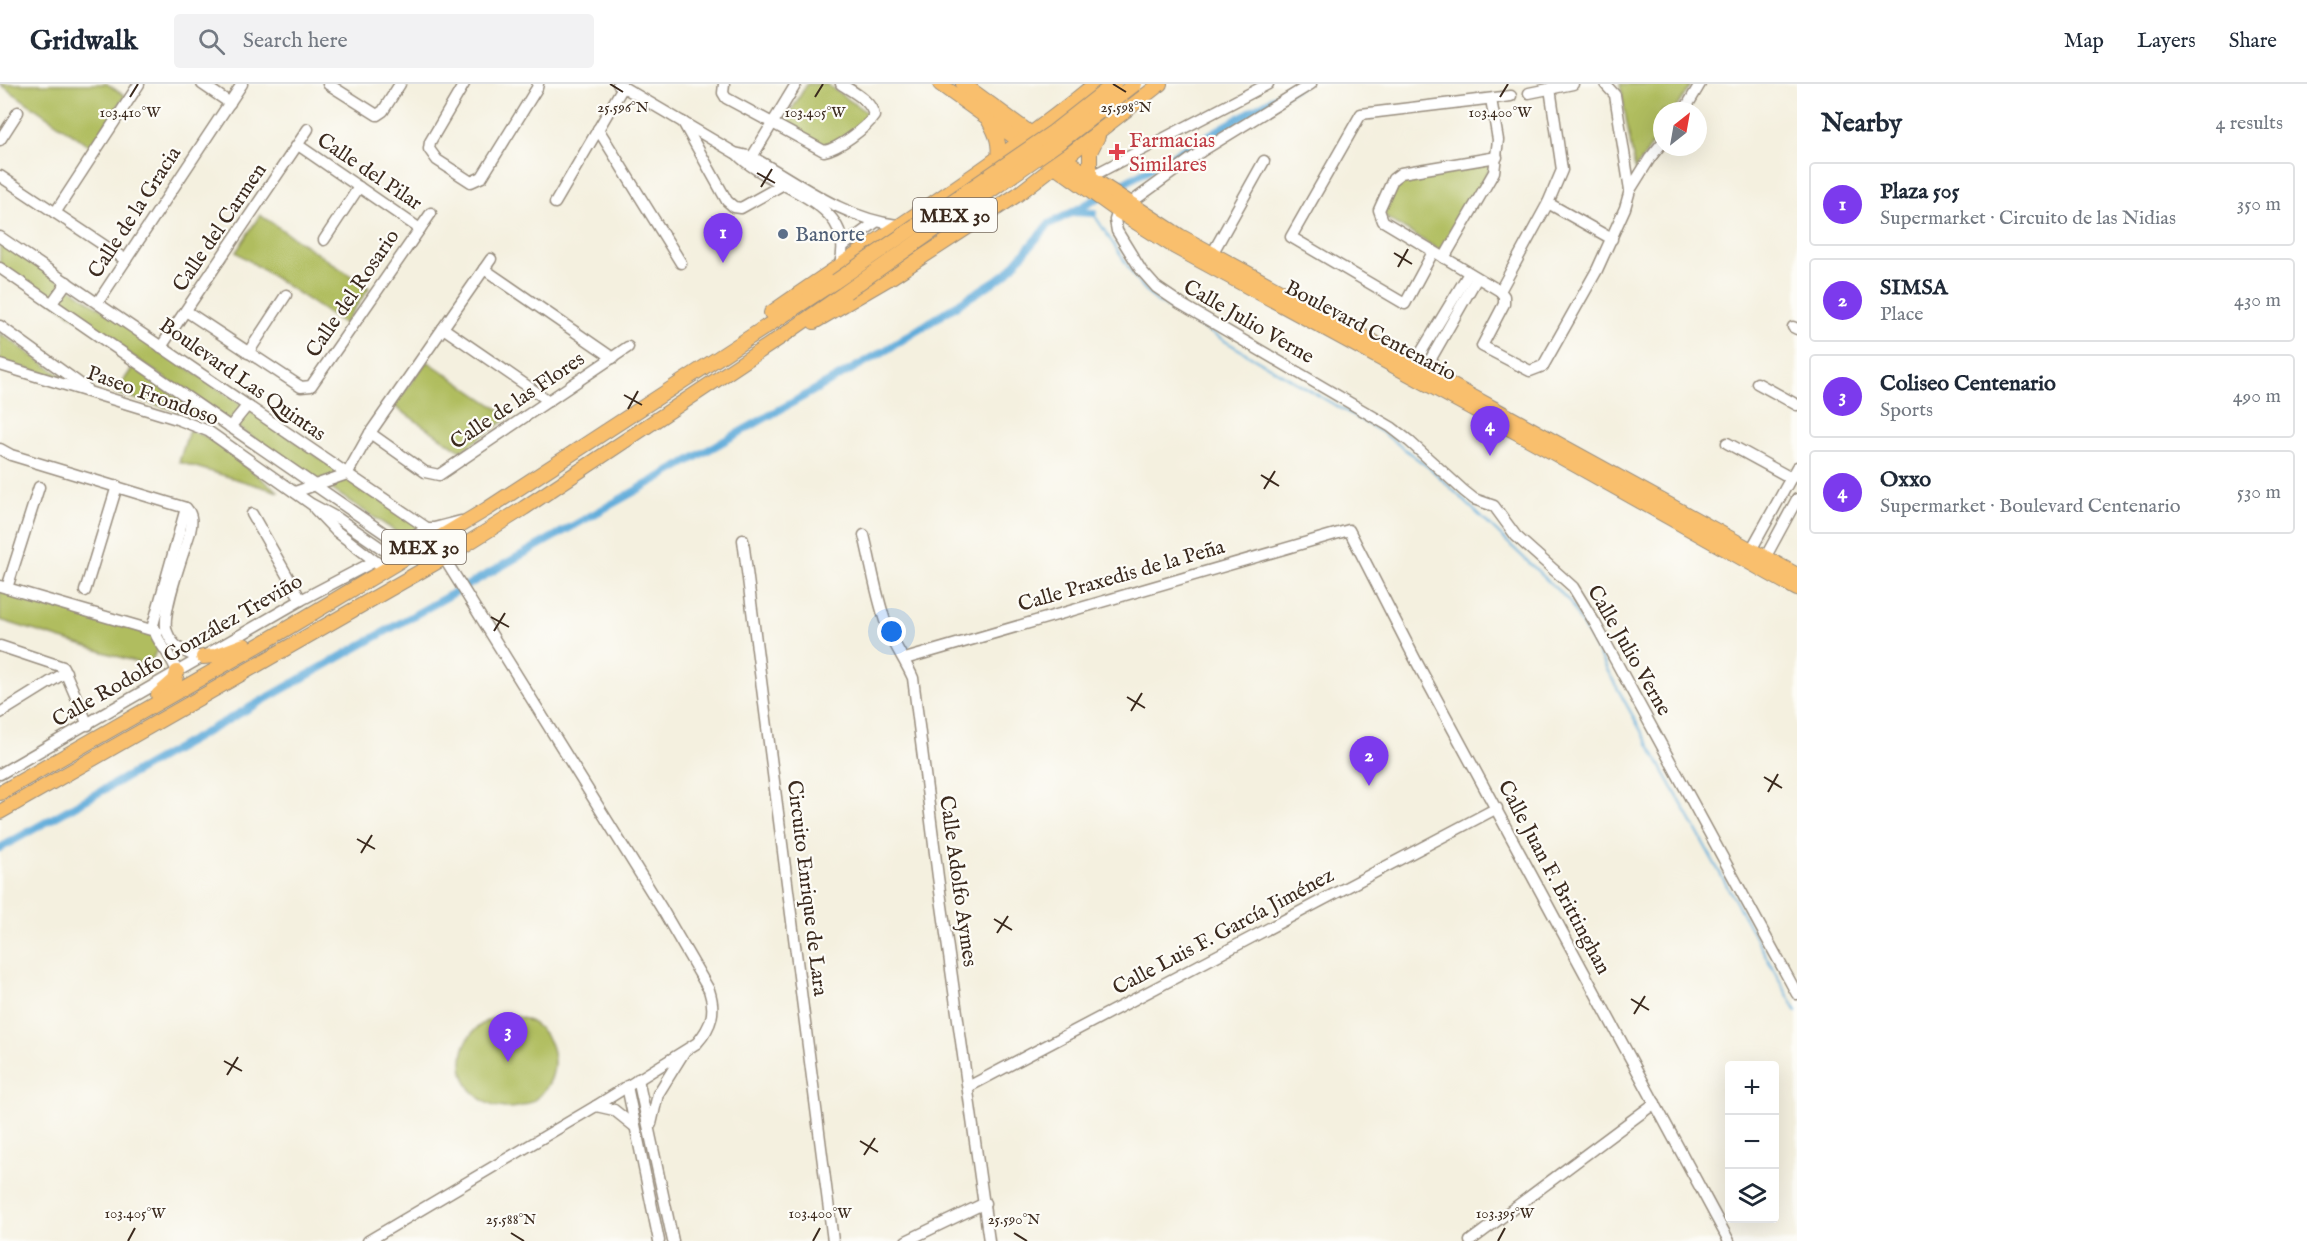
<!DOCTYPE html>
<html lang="en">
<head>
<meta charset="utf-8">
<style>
	:root { --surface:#fff; --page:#f2f2f3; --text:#1f2937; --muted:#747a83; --line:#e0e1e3; --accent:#7c3aed }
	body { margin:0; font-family:"IM FELL English",serif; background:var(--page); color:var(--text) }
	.controls { position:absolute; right:18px; bottom:18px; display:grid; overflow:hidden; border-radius:6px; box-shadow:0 6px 24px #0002 }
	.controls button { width:54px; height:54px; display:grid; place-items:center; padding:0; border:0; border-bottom:2px solid var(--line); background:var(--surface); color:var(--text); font:30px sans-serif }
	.compass { position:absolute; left:1653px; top:18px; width:54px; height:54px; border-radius:50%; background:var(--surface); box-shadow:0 6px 24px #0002; rotate:31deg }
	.you { position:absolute; left:892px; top:548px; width:21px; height:21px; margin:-15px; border:4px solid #fff; border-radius:50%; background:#1a73e8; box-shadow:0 0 0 9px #1a73e833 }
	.badge { display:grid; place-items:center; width:39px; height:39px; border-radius:50%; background:var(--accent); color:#fff; font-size:20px; font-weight:700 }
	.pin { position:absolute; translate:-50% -50px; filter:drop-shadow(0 2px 3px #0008) }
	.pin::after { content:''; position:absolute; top:32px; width:21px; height:18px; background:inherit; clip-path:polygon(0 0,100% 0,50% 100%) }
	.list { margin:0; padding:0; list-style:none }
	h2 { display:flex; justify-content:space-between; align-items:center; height:78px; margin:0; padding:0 24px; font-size:26px }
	h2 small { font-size:20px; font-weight:400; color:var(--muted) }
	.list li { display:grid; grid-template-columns:39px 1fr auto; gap:18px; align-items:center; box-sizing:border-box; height:84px; margin:0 12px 12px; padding:0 12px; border:2px solid var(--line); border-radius:6px }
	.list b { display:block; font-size:22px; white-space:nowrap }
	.list p { margin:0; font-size:20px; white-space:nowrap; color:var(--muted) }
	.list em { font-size:20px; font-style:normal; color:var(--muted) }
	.icon { flex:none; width:33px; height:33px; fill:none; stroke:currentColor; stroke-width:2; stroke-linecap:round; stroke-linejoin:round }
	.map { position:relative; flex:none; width:1797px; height:1157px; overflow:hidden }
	header { display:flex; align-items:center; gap:36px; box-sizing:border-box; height:84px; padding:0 30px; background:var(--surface); border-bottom:2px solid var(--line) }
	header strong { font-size:28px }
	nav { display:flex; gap:33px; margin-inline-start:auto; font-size:21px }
	.search { width:420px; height:54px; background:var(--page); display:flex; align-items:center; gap:15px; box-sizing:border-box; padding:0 21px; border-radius:6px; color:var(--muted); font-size:22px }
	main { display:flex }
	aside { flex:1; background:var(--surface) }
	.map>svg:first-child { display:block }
	.green { fill:#b0bd5f; stroke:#76743e; stroke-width:1.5 }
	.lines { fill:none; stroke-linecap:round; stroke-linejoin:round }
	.stream { stroke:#61acda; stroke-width:2 }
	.canal { stroke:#61acda; stroke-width:8 }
	.minor-casing { stroke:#988d7e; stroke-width:13 }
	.major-casing { stroke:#988d7e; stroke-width:16 }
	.minor { stroke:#fff; stroke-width:10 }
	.major { stroke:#f9bf6d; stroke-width:14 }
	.major-bridge-casing { stroke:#988d7e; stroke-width:16; stroke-linecap:butt }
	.major-bridge { stroke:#f9bf6d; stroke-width:14 }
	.ticks { fill:none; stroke:#3b2a1e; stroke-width:2 }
	.health-dot { fill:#e0444e; stroke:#fdfcf7; stroke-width:2 }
	.service-dot { fill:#5c6f8a; stroke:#fdfcf7; stroke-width:2 }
	.labels { text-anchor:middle; stroke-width:4.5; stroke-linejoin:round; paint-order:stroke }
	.shield { fill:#fdfcf7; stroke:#75695f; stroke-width:1.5 }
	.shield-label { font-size:20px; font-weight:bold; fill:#3b2a1e }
	.health-label { font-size:21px; fill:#be3a42; stroke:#fdfcf7; text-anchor:start }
	.street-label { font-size:21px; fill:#3b2a1e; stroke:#fdfcf7 }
	.service-label { font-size:21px; fill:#4e5e75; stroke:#fdfcf7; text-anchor:start }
	.ticks-label { font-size:15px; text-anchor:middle; fill:#3b2a1e; stroke:#fdfcf7; stroke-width:4.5; stroke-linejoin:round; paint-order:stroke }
</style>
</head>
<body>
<header>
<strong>Gridwalk</strong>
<div class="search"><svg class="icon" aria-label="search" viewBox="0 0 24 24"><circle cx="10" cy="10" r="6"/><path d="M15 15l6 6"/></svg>Search here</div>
<nav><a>Map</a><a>Layers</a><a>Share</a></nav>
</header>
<main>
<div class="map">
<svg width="1797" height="1157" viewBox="0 0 1797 1157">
	<rect width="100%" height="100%" fill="#fdfcf7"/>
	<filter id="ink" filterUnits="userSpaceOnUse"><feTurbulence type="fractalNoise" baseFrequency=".0167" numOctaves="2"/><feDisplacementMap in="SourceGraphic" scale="12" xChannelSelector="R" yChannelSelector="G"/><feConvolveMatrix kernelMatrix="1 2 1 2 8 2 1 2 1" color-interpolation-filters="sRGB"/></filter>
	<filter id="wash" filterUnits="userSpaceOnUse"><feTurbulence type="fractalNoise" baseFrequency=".008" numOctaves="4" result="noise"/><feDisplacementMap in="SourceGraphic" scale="24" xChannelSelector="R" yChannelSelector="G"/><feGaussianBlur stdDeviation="1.35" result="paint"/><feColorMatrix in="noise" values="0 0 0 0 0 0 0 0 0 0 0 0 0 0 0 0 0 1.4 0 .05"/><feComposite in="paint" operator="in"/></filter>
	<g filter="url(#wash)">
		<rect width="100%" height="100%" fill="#f4f0df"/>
		<g class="green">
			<path d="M0,0H107L125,12L91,63Z"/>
			<path d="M807,0H826L869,30C863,44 838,59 824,63L783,40Z"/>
			<path d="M1620,0H1690L1691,2L1674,27H1662V46L1635,86Z"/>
			<path d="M1494,77L1444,169L1386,134L1383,124L1396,99L1403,92Z"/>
			<path d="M260,131L369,204L344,240L236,168Z"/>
			<path d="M0,156L421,443L407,455L234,341L0,182Z"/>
			<path d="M0,249L69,297L0,277Z"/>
			<path d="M427,277L510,333L461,367L394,322Z"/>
			<path d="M133,283L209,336L115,309Z"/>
			<path d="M189,346L207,353L279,408L179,378Z"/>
			<path d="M0,503L153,550L163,563L156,568L149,582L0,536Z"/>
			<circle cx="508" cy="978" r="46"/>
		</g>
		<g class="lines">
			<path class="stream" d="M1093,129L1138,198L1156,217L1383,349L1432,386L1569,517L1797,928"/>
			<g class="canal">
				<path d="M1073,128L1300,0"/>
				<path d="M0,764L886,266L1006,190L1049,140L1073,128L1093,129"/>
			</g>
		</g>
	</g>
	<g filter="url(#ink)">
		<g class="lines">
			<defs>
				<g id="minor">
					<path d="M202,0L230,19"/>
					<path d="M328,0L377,31L383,27L400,0"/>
					<path d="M464,0L430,58L429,65L437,76L471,98L482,93L537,4L538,0"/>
					<path d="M618,0L735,69L752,73C799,99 842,134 897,141"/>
					<path d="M724,0L723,9L726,14L824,67C838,65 866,44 874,32C872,17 853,8 841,0"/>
					<path d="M1605,0L1615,11L1630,106"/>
					<path d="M1550,4L1562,86L1548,119L1500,207L1504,212V220L1482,262L1530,287L1543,282L1597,186L1625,124L1630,106L1650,74L1662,59"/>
					<path d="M1529,9L1573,0"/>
					<path d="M1684,27L1700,0"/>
					<path d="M683,38L727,117L734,123L741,124L782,101"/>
					<path d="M598,45L681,179"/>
					<path d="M0,56L18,28"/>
					<path d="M298,61L420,145"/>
					<path d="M737,70C771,106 858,116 840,180"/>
					<path d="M1497,73L1401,89L1393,95L1379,126L1383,137L1500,207"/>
					<path d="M749,78L796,0"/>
					<path d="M0,92L126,176"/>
					<path d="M1090,93L1268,0"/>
					<path d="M555,119L623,3"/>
					<path d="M1548,119L1612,155"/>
					<path d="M1129,120L1202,67L1311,0"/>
					<path d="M1118,127L1115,136L1117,147L1141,186L1156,203L1181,220L1391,343L1409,357L1464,407L1474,415L1494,422L1516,452L1573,503L1595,539L1797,910"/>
					<path d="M55,129L139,0"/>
					<path d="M0,153L427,444H434L461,437"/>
					<path d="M324,156L359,103"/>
					<path d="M843,162L876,138"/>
					<path d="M1433,168L1405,220L1291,153L1361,30L1511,12"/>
					<path d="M1206,173L1212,170L1264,77"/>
					<path d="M1444,174L1494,88L1498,56L1491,15"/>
					<path d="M0,184L413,469"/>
					<path d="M484,185L613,274"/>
					<path d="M98,218L242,0"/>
					<path d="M52,219L67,198"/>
					<path d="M186,227L301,303L311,302L431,129"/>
					<path d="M0,242L86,304"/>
					<path d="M1793,243L1797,245"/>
					<path d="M443,244L549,317"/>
					<path d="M161,263L308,45"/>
					<path d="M248,269L286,211"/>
					<path d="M1414,280L1469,189"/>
					<path d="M0,281L177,335L208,347L311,420L339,435L400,477"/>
					<path d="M1425,285L1477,194"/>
					<path d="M1757,299L1797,321"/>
					<path d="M230,343L247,322"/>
					<path d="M370,349L425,388L439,391L628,263"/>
					<path d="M1727,359L1791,394"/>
					<path d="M0,365L11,371L186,424C193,431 192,439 190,448C184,468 160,531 167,548C173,564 188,571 203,573"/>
					<path d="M295,408L347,390L370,349L491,175"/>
					<path d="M315,425L336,447L380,481"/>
					<path d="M252,430L301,516"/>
					<path d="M864,451C872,483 877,518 889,548C896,564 906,578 913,594L938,793L989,1157"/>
					<path d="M743,456L833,1157"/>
					<path d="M402,461L427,444"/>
					<path d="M1751,466L1797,383"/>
					<path d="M1765,474L1797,415"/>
					<path d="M0,502L158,548"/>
					<path d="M7,504L39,403"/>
					<path d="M85,507L117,402"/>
					<path d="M0,562L63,583L88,641"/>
					<path d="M905,575L1349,446L1415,575L1729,1157"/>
					<path d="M177,588C172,571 154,555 153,541L186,424"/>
					<path d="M0,629L66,588"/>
					<path d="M0,690L301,516L375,477"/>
					<path d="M638,995L673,1157"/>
					<path d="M627,1002L659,1157"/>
					<path d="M968,1003L1497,724"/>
					<path d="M596,1022L614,1026L634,1042"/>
					<path d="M651,1040L658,1010L684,968"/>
					<path d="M368,1157L596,1022L697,959C712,942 716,927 709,906L662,825L444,474"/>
					<path d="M906,1157L985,1119"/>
					<path d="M1470,1157L1655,1019"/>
				</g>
				<g id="major">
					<path d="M940,0L1118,127L1175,163L1536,359L1797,505"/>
					<path d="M963,0L1090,93L1180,152L1797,491"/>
					<path d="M989,37C997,51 1000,60 998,75"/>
					<path d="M1090,93V68L1098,52"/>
					<path d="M771,229C879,153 993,84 1095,0"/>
					<path d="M814,238L893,192L1017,111L1160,0"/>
					<path d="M203,573L215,572L244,561"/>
					<path d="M158,611L175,596L177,588"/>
					<path d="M0,709L266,557L487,425L836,197"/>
					<path d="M0,728L444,474L524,424L787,249L846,208"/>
				</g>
			</defs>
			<use href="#minor" class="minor-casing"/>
			<use href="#major" class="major-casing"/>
			<use href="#minor" class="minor"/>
			<use href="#major" class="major"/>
			<defs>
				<g id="major-bridge">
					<path d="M836,197L1053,48L1114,0"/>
					<path d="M846,208L1064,55L1135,0"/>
				</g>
			</defs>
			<use href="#major-bridge" class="major-bridge-casing"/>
			<use href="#major-bridge" class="major-bridge"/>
		</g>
	</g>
	<path class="ticks" d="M610,0L623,8M1113,0L1126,8M130,13L138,0M815,13L823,0M1500,13L1508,0M757,89L775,99M761,103L772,85M1394,169L1412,180M1398,183L1408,165M624,311L642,321M628,325L638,307M1261,391L1279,402M1264,405L1275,387M491,533L509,543M494,547L505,529M1127,613L1145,624M1131,627L1142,609M1764,693L1782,704M1768,708L1778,690M357,755L375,765M361,769L372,751M994,835L1012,846M997,849L1008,832M1631,915L1649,926M1634,930L1645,912M224,977L242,987M227,991L238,973M860,1057L878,1068M864,1071L875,1054M511,1149L524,1157M1014,1149L1027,1157M128,1157L135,1144M813,1157L820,1144M1498,1157L1505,1144"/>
	<path class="health-dot" d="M1114 59h6v6h6v6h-6v6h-6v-6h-6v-6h6z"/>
	<circle class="service-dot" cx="783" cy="150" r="6"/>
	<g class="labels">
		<g class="shield">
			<rect x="913" y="114" width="84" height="34" rx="4.5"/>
			<rect x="382" y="446" width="84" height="34" rx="4.5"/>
		</g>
		<g class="shield-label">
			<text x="955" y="138">MEX 30</text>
			<text x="424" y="470">MEX 30</text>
		</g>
		<g class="health-label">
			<text x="1129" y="63">Farmacias<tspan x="1129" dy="24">Similares</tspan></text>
		</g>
		<g class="street-label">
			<text transform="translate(370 87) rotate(34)" y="7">Calle del Pilar</text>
			<text transform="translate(134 128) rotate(-57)" y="7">Calle de la Gracia</text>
			<text transform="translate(219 143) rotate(-56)" y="7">Calle del Carmen</text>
			<text transform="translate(352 209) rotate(-56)" y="7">Calle del Rosario</text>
			<text transform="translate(1249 237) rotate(30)" y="7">Calle Julio Verne</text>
			<text transform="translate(1371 246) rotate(28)" y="7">Boulevard Centenario</text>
			<text transform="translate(243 295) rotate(35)" y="7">Boulevard Las Quintas</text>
			<text transform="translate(153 311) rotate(20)" y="7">Paseo Frondoso</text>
			<text transform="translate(517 316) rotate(-34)" y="7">Calle de las Flores</text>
			<text transform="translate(1121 491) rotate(-16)" y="7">Calle Praxedis de la Peña</text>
			<text transform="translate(177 566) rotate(-30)" y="7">Calle Rodolfo González Treviño</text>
			<text transform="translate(1630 566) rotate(60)" y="7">Calle Julio Verne</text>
			<text transform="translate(1555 793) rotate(62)" y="7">Calle Juan F. Brittinghan</text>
			<text transform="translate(959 797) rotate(82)" y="7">Calle Adolfo Aymes</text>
			<text transform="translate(808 804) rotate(83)" y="7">Circuito Enrique de Lara</text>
			<text transform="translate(1223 847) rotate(-28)" y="7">Calle Luis F. García Jiménez</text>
		</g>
		<g class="service-label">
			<text x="795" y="157">Banorte</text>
		</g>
	</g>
	<g class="ticks-label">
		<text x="623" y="28">25.596°N</text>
		<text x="1126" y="28">25.598°N</text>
		<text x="130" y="33">103.410°W</text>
		<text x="815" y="33">103.405°W</text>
		<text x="1500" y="33">103.400°W</text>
		<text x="135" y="1134">103.405°W</text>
		<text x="820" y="1134">103.400°W</text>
		<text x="1505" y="1134">103.395°W</text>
		<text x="511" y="1140">25.588°N</text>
		<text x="1014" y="1140">25.590°N</text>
	</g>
</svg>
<div class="controls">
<button>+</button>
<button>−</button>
<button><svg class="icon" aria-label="layers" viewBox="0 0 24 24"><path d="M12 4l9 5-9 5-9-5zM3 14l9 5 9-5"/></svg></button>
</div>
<svg class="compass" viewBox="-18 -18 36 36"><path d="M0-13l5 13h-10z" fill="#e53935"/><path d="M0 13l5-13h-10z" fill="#747a83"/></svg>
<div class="you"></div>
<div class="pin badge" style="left:723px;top:179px">1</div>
<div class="pin badge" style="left:1369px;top:702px">2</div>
<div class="pin badge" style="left:508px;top:978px">3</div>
<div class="pin badge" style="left:1490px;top:372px">4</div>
</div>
<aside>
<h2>Nearby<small>4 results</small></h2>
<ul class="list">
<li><span class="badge">1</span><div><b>Plaza 505</b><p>Supermarket · Circuito de las Nidias</p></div><em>350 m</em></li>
<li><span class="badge">2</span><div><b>SIMSA</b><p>Place</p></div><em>430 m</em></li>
<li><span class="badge">3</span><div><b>Coliseo Centenario</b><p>Sports</p></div><em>490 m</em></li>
<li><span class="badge">4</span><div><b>Oxxo</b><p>Supermarket · Boulevard Centenario</p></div><em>530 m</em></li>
</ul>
</aside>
</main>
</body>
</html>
